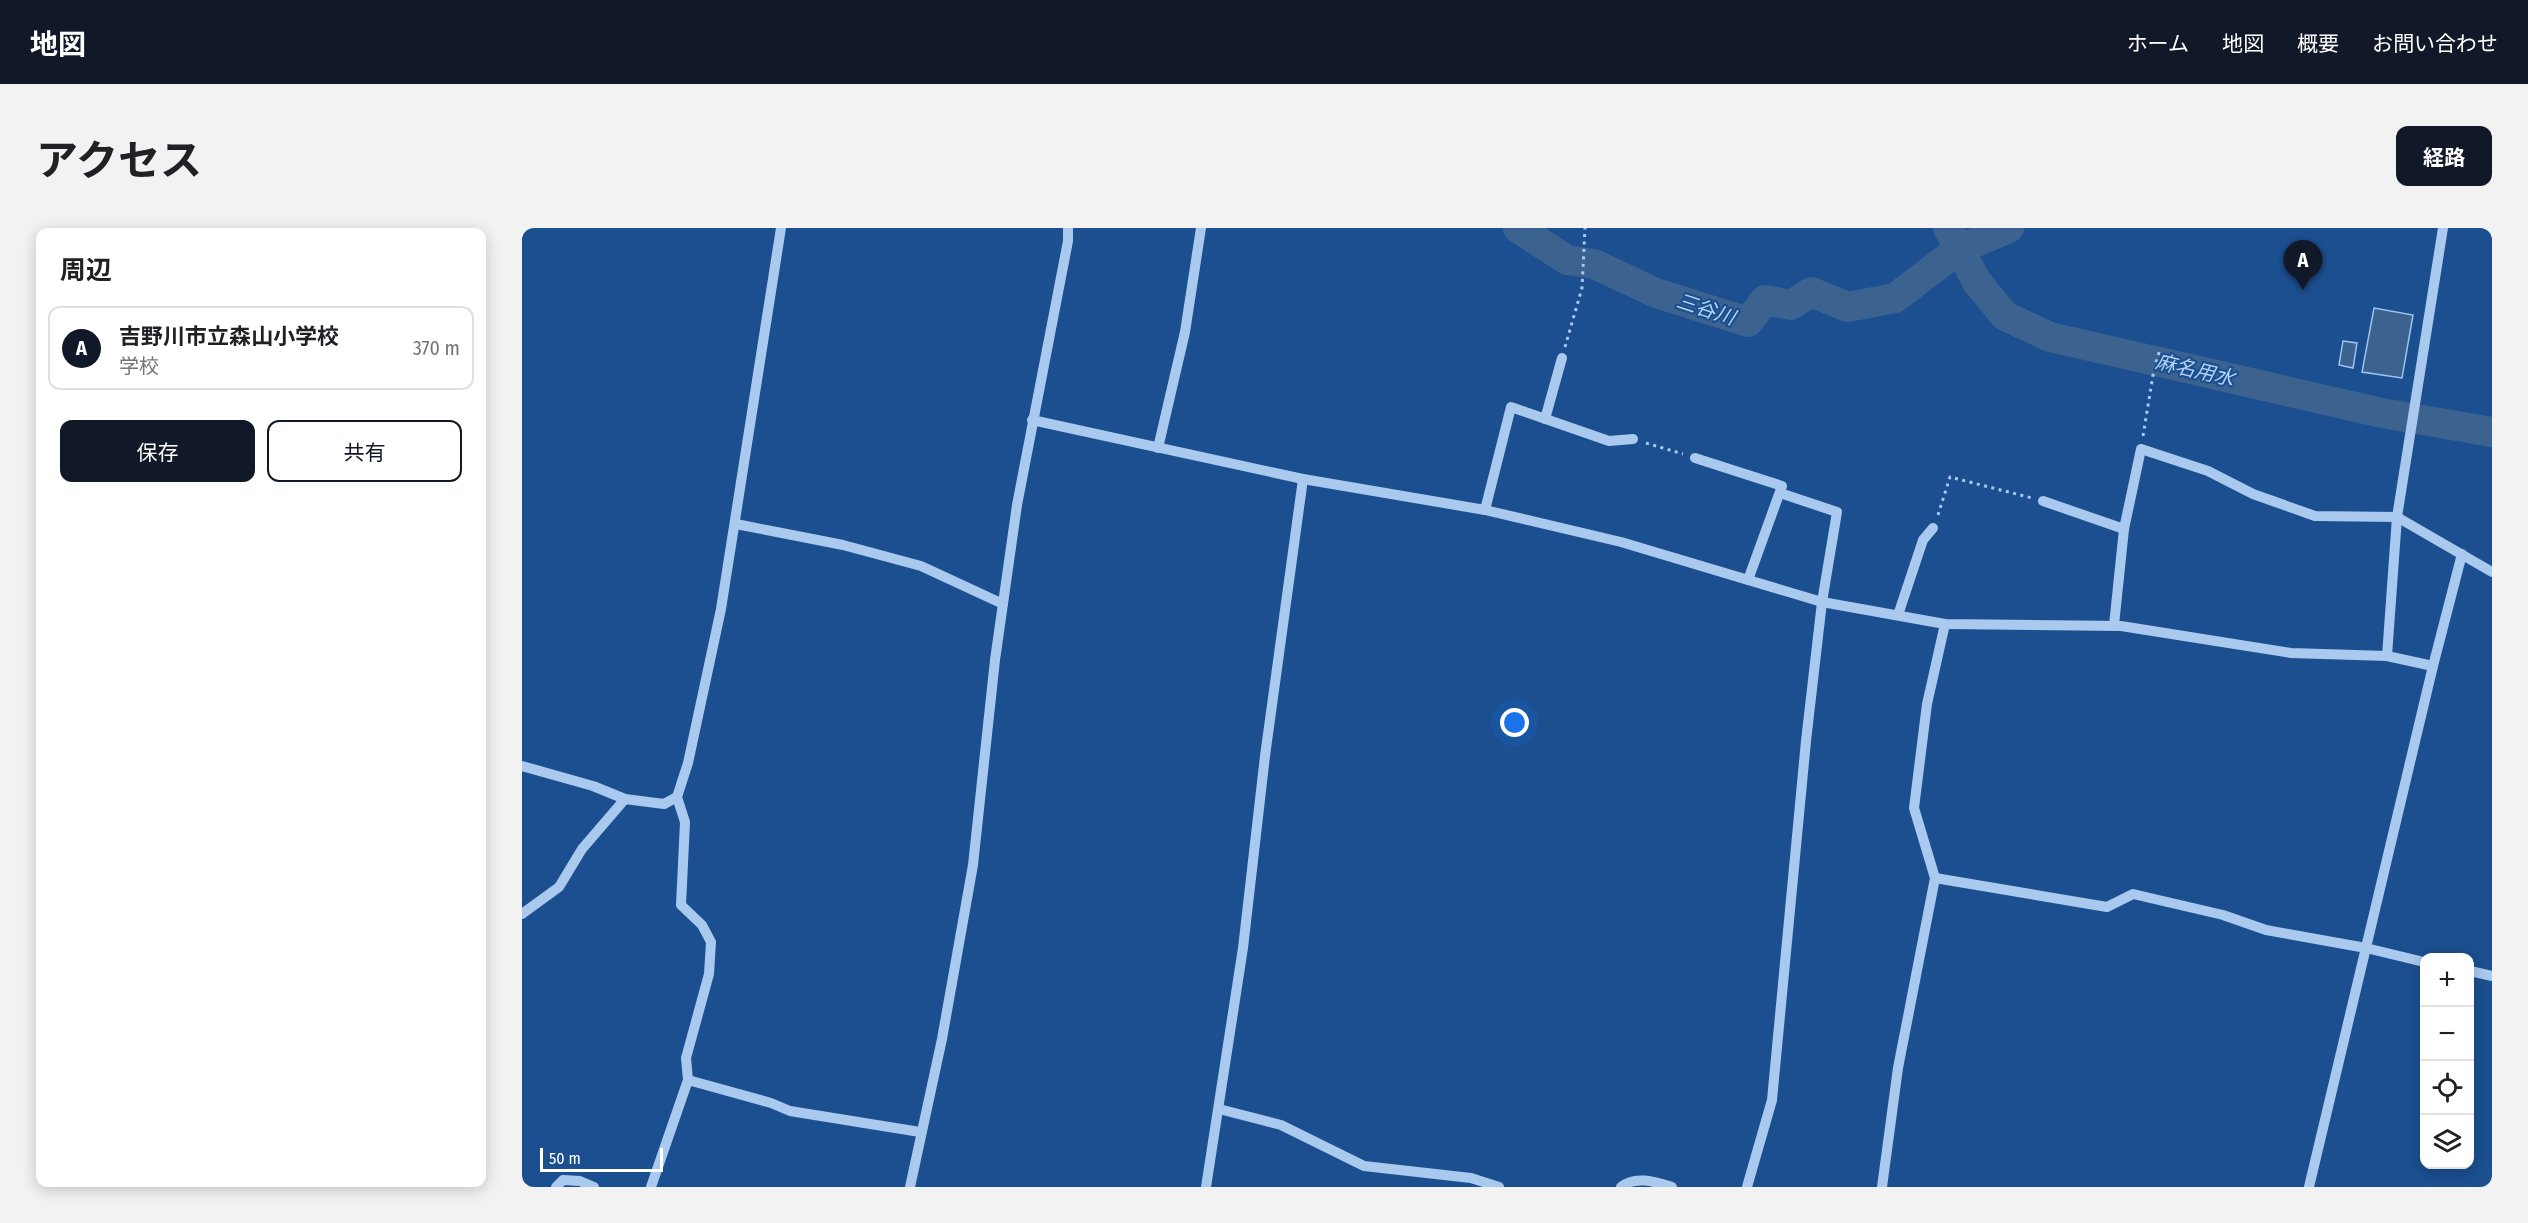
<!DOCTYPE html>
<html lang="ja">
<head>
<meta charset="utf-8">
<style>
	:root { --surface:#fff; --page:#f2f2f2; --text:#202124; --muted:#757577; --line:#e0e0e0; --accent:#111827 }
	body { margin:0; font-family:"Fira Sans Condensed","Noto Sans JP",sans-serif; background:var(--page); color:var(--text) }
	.controls { position:absolute; right:18px; bottom:18px; display:grid; overflow:hidden; border-radius:12px; box-shadow:0 3px 15px #0003 }
	.controls button { width:54px; height:54px; display:grid; place-items:center; padding:0; border:0; border-bottom:2px solid var(--line); background:var(--surface); color:var(--text); font:30px sans-serif }
	.scale { position:absolute; left:18px; bottom:15px; width:123px; box-sizing:border-box; padding-left:6px; border:3px solid #fff; border-top:0; font-size:16px; line-height:21px; white-space:nowrap; color:#fff; -webkit-text-stroke:4px #1b4f8f; paint-order:stroke }
	.you { position:absolute; left:993px; top:495px; width:21px; height:21px; margin:-15px; border:4px solid #fff; border-radius:50%; background:#1a73e8; box-shadow:0 0 0 9px #1a73e833 }
	.badge { display:grid; place-items:center; width:39px; height:39px; border-radius:50%; background:var(--accent); color:#fff; font-size:20px; font-weight:700 }
	.pin { position:absolute; translate:-50% -50px; filter:drop-shadow(0 2px 3px #0008) }
	.pin::after { content:''; position:absolute; top:32px; width:21px; height:18px; background:inherit; clip-path:polygon(0 0,100% 0,50% 100%) }
	.list { margin:0; padding:0; list-style:none }
	h2 { display:flex; justify-content:space-between; align-items:center; height:78px; margin:0; padding:0 24px; font-size:26px }
	h2 small { font-size:20px; font-weight:400; color:var(--muted) }
	.list li { display:grid; grid-template-columns:39px 1fr auto; gap:18px; align-items:center; box-sizing:border-box; height:84px; margin:0 12px 12px; padding:0 12px; border:2px solid var(--line); border-radius:12px }
	.list b { display:block; font-size:22px; white-space:nowrap }
	.list p { margin:0; font-size:20px; white-space:nowrap; color:var(--muted) }
	.list em { font-size:20px; font-style:normal; color:var(--muted) }
	.actions { display:flex; gap:12px; padding:18px 24px }
	.actions a { flex:1; padding:14px 0; border:2px solid var(--accent); border-radius:12px; text-align:center; font-size:21px; color:var(--accent) }
	.actions .main { background:var(--accent); color:#fff }
	.icon { flex:none; width:33px; height:33px; fill:none; stroke:currentColor; stroke-width:2; stroke-linecap:round; stroke-linejoin:round }
	.map { position:relative; flex:none; width:1970px; height:959px; overflow:hidden; border-radius:12px }
	header { display:flex; align-items:center; gap:36px; box-sizing:border-box; height:84px; padding:0 30px; background:var(--accent); color:#fff }
	header strong { font-size:28px }
	nav { display:flex; gap:33px; margin-inline-start:auto; font-size:21px }
	.intro { display:flex; align-items:center; justify-content:space-between; box-sizing:border-box; height:144px; padding:0 36px }
	h1 { margin:0; font-size:42px }
	.button { padding:15px 27px; border-radius:12px; background:var(--accent); color:#fff; font-size:21px; font-weight:700 }
	main { display:flex; gap:36px; padding:0 36px }
	aside { flex:1; background:var(--surface); border-radius:12px; box-shadow:0 3px 15px #0003 }
	.map>svg:first-child { display:block }
	.water { fill:#3c6290; stroke:#9cc4f0; stroke-width:1.5 }
	.lines { fill:none; stroke-linecap:round; stroke-linejoin:round }
	.river { stroke:#3c6290; stroke-width:30 }
	.path { stroke:#a9c9ee; stroke-width:3; stroke-dasharray:3 4.5; stroke-linecap:butt }
	.minor { stroke:#a9c9ee; stroke-width:10 }
	.labels { text-anchor:middle; stroke-width:4.5; stroke-linejoin:round; paint-order:stroke }
	.water-label { font-size:20px; font-style:italic; fill:#b5d3f5; stroke:#1b4f8f }
</style>
</head>
<body>
<header>
<strong>地図</strong>
<nav><a>ホーム</a><a>地図</a><a>概要</a><a>お問い合わせ</a></nav>
</header>
<div class="intro"><h1>アクセス</h1><a class="button">経路</a></div>
<main>
<aside>
<h2>周辺<small></small></h2>
<ul class="list">
<li><span class="badge">A</span><div><b>吉野川市立森山小学校</b><p>学校</p></div><em>370 m</em></li>
</ul>
<div class="actions"><a class="main">保存</a><a>共有</a></div>
</aside>
<div class="map">
<svg width="1970" height="959" viewBox="0 0 1970 959">
	<rect width="100%" height="100%" fill="#1b4f8f"/>
	<g class="water">
		<path d="M1852,80L1891,87L1880,150L1840,144Z"/>
		<path d="M1821,113L1835,115L1831,140L1817,137Z"/>
	</g>
	<g class="lines">
		<g class="river">
			<path d="M996,0L1045,32L1072,36L1134,65L1226,94L1243,72L1269,77L1289,64L1326,79L1373,70L1428,28"/>
			<path d="M1426,0L1455,54L1483,88L1528,109L1860,185L1970,204"/>
			<path d="M1447,17L1487,0"/>
		</g>
		<g class="path">
			<path d="M1043,119L1060,60L1063,0"/>
			<path d="M1621,208L1632,141L1638,121"/>
			<path d="M1124,215L1161,226"/>
			<path d="M1416,287L1428,249L1510,270"/>
		</g>
		<g class="minor">
			<path d="M1023,191L1040,130"/>
			<path d="M510,192L781,251L963,282L1099,314L1300,374L1423,396L1599,398L1769,425L1865,428L1911,438L1787,959"/>
			<path d="M636,220L663,104L679,0"/>
			<path d="M1173,230L1260,258L1226,352"/>
			<path d="M1521,273L1602,301"/>
			<path d="M963,282L989,179L1087,213L1111,211"/>
			<path d="M214,296L321,317L399,338L481,376"/>
			<path d="M1376,387L1401,312L1411,300"/>
			<path d="M1592,397L1602,301L1619,221L1686,243L1731,266L1793,288L1875,289L1970,344"/>
			<path d="M1865,428L1875,289L1921,0"/>
			<path d="M1911,438L1940,326"/>
			<path d="M0,538L71,558L103,571L142,576L155,569L166,535L199,381L259,0"/>
			<path d="M1413,650L1585,679L1611,666L1701,687L1744,702L1844,720L1902,734"/>
			<path d="M0,686L37,659L60,621L103,571"/>
			<path d="M1948,743L1970,748"/>
			<path d="M166,852L249,875L268,883L398,904"/>
			<path d="M697,881L759,897L842,938L949,950L977,959"/>
			<path d="M34,959L41,952L58,953L72,959"/>
			<path d="M129,959L166,852L164,830L187,746L189,714L180,697L159,677L163,594L155,569"/>
			<path d="M388,959L420,811L451,637L473,432L495,277L546,13V0"/>
			<path d="M684,959L721,720L743,528L781,251"/>
			<path d="M1099,959C1113,947 1134,954 1150,959"/>
			<path d="M1225,959L1250,872L1284,513L1300,374L1315,284L1258,265"/>
			<path d="M1360,959L1376,840L1413,650L1392,580L1405,476L1423,396"/>
		</g>
	</g>
	<g class="labels">
		<g class="water-label">
			<text transform="translate(1184 81) rotate(18)" y="7">三谷川</text>
			<text transform="translate(1673 142) rotate(13)" y="7">麻名用水</text>
		</g>
	</g>
</svg>
<div class="controls">
<button>+</button>
<button>−</button>
<button><svg class="icon" aria-label="locate" viewBox="0 0 24 24"><circle cx="12" cy="12" r="6"/><path d="M12 2v4M12 18v4M2 12h4M18 12h4"/></svg></button>
<button><svg class="icon" aria-label="layers" viewBox="0 0 24 24"><path d="M12 4l9 5-9 5-9-5zM3 14l9 5 9-5"/></svg></button>
</div>
<div class="scale">50 m</div>
<div class="you"></div>
<div class="pin badge" style="left:1781px;top:62px">A</div>
</div>
</main>
</body>
</html>
